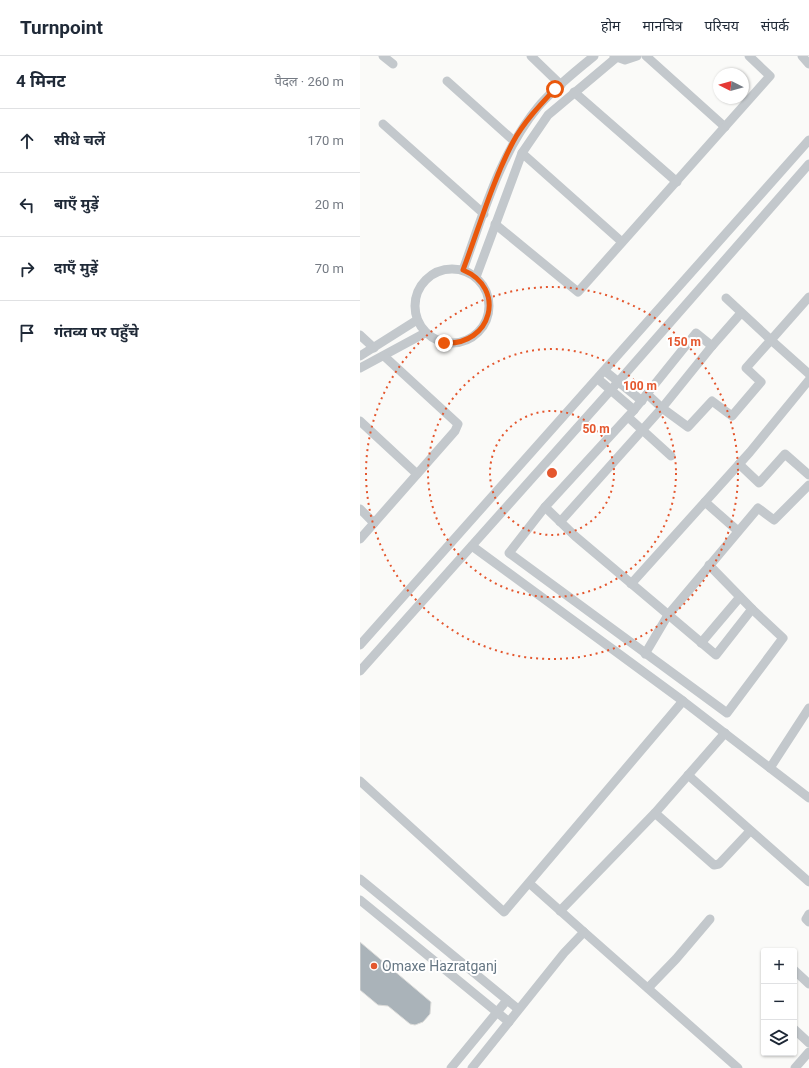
<!DOCTYPE html>
<html lang="hi">
<head>
<meta charset="utf-8">
<style>
	:root { --surface:#fff; --page:#f2f2f3; --text:#1f2937; --muted:#747a83; --line:#e0e1e3 }
	body { margin:0; font-family:Roboto,"Noto Sans Devanagari",sans-serif; background:var(--page); color:var(--text) }
	.controls { position:absolute; right:12px; bottom:12px; display:grid; overflow:hidden; border-radius:4px; box-shadow:0 1px 3px #0004 }
	.controls button { width:36px; height:36px; display:grid; place-items:center; padding:0; border:0; border-bottom:1px solid var(--line); background:var(--surface); color:var(--text); font:20px sans-serif }
	.compass { position:absolute; left:353px; top:12px; width:36px; height:36px; border-radius:50%; background:var(--surface); box-shadow:0 1px 3px #0004; rotate:276deg }
	.stop { position:absolute; width:12px; height:12px; margin:-9px; border:3px solid #ea580c; border-radius:50%; background:#fff }
	.stop.end { background:#ea580c; border-color:#fff; box-shadow:0 1px 4px #0008 }
	.list { margin:0; padding:0; list-style:none }
	h2 { display:flex; justify-content:space-between; align-items:center; height:52px; margin:0; padding:0 16px; font-size:17px }
	h2 small { font-size:13px; font-weight:400; color:var(--muted) }
	.list li { display:grid; grid-template-columns:26px 1fr auto; gap:12px; align-items:center; box-sizing:border-box; height:64px; padding:0 16px; border-top:1px solid var(--line) }
	.list b { display:block; font-size:15px; white-space:nowrap }
	.list em { font-size:13px; font-style:normal; color:var(--muted) }
	.icon { flex:none; width:22px; height:22px; fill:none; stroke:currentColor; stroke-width:2; stroke-linecap:round; stroke-linejoin:round }
	.map { position:relative; flex:none; width:449px; height:1012px; overflow:hidden }
	header { display:flex; align-items:center; gap:24px; box-sizing:border-box; height:56px; padding:0 20px; background:var(--surface); border-bottom:1px solid var(--line) }
	header strong { font-size:19px }
	nav { display:flex; gap:22px; margin-inline-start:auto; font-size:14px }
	main { display:flex }
	aside { flex:1; background:var(--surface) }
	.map>svg:first-child { display:block }
	.building { fill:#aab3b9; stroke:#dcdcda }
	.lines { fill:none; stroke-linecap:round; stroke-linejoin:round }
	.minor { stroke:#c3c8cc; stroke-width:9 }
	.route { stroke:#ea580c; stroke-width:5 }
	.ring { fill:none; stroke:#e4572e; stroke-width:2; stroke-dasharray:2 4 }
	.poi-dot { fill:#e4572e; stroke:#fff; stroke-width:1.5 }
	.labels { text-anchor:middle; stroke-width:4; stroke-linejoin:round; paint-order:stroke }
	.poi-label { font-size:14px; fill:#657683; stroke:#fff; text-anchor:start }
	.centre { fill:#e4572e; stroke:#fff; stroke-width:2 }
	.ring-label { font-size:12px; text-anchor:middle; font-weight:bold; fill:#e4572e; stroke:#fff; stroke-width:4; stroke-linejoin:round; paint-order:stroke }
</style>
</head>
<body>
<header>
<strong>Turnpoint</strong>
<nav><a>होम</a><a>मानचित्र</a><a>परिचय</a><a>संपर्क</a></nav>
</header>
<main>
<aside>
<h2>4 मिनट<small>पैदल · 260 m</small></h2>
<ul class="list">
<li><svg class="icon" aria-label="ahead" viewBox="0 0 24 24"><path d="M12 20V5M6 11l6-6 6 6"/></svg><div><b>सीधे चलें</b></div><em>170 m</em></li>
<li><svg class="icon" aria-label="left" viewBox="0 0 24 24"><path d="M17 20v-9H6M10 6l-5 5 5 5"/></svg><div><b>बाएँ मुड़ें</b></div><em>20 m</em></li>
<li><svg class="icon" aria-label="right" viewBox="0 0 24 24"><path d="M7 20v-9h11M14 6l5 5-5 5"/></svg><div><b>दाएँ मुड़ें</b></div><em>70 m</em></li>
<li><svg class="icon" aria-label="arrive" viewBox="0 0 24 24"><path d="M6 21V4h12l-3 4 3 4H6"/></svg><div><b>गंतव्य पर पहुँचे</b></div></li>
</ul>
</aside>
<div class="map">
<svg width="449" height="1012" viewBox="0 0 449 1012">
	<rect width="100%" height="100%" fill="#fafaf8"/>
	<path class="building" d="M0,886L71,946L70,958L63,966L55,969L50,968L28,950L18,949L0,934Z"/>
	<g class="lines">
		<g class="minor">
			<path d="M23,0L33,8"/>
			<path d="M171,0L201,29"/>
			<path d="M254,0L265,4L277,0"/>
			<path d="M286,0L365,71"/>
			<path d="M442,0L449,8"/>
			<path d="M87,25L154,85"/>
			<path d="M214,36L317,126"/>
			<path d="M23,68L124,158"/>
			<path d="M162,97L262,186"/>
			<path d="M135,168L218,236L410,20L389,0"/>
			<circle cx="92" cy="250" r="37"/>
			<path d="M103,214C123,159 140,97 178,51C194,32 215,16 234,0"/>
			<path d="M116,221L162,97L188,59L257,1"/>
			<path d="M366,242L411,284L449,241"/>
			<path d="M0,279L14,292"/>
			<path d="M352,290L302,352L328,371L352,345L372,360L401,326L386,312L411,284L449,318"/>
			<path d="M0,300L57,264"/>
			<path d="M0,312L65,277"/>
			<path d="M245,315L282,345"/>
			<path d="M238,323L274,354"/>
			<path d="M268,361L311,400"/>
			<path d="M0,365L57,418"/>
			<path d="M379,408L399,427L425,398L449,419"/>
			<path d="M345,446L378,475"/>
			<path d="M185,451L149,497L367,657L423,582L392,553"/>
			<path d="M0,453L14,467"/>
			<path d="M200,466L302,352L287,338"/>
			<path d="M0,483L95,375L98,368L24,300"/>
			<path d="M112,490L323,645L449,742"/>
			<path d="M349,509L392,553L356,599L215,480L185,451L274,354L336,277L352,290L381,257"/>
			<path d="M271,528L390,396L449,324"/>
			<path d="M341,587L380,541"/>
			<path d="M0,589L449,84"/>
			<path d="M285,598L308,559L398,452L414,464L449,429"/>
			<path d="M0,615L258,326L449,108"/>
			<path d="M410,712L449,652"/>
			<path d="M328,719L449,826"/>
			<path d="M0,725L144,856L323,645"/>
			<path d="M295,757L354,809L359,808L390,775"/>
			<path d="M0,823L158,953"/>
			<path d="M169,827L224,876"/>
			<path d="M0,844L149,966"/>
			<path d="M200,855L295,757L365,677"/>
			<path d="M449,858L446,863L449,866"/>
			<path d="M434,914L449,928"/>
			<path d="M288,932L316,903L350,863"/>
			<path d="M434,973L449,987"/>
			<path d="M91,1012L147,944"/>
			<path d="M112,1012L204,897L224,876L378,1012"/>
			<path d="M435,1012L449,996"/>
		</g>
	</g>
	<g class="lines">
		<path class="route" d="M84,287C132,290 147,232 103,214C119,172 132,126 153,86C164,66 180,49 195,33"/>
	</g>
	<g class="ring">
		<circle cx="192" cy="417" r="62"/>
		<circle cx="192" cy="417" r="124"/>
		<circle cx="192" cy="417" r="186"/>
	</g>
	<circle class="poi-dot" cx="14" cy="910" r="4"/>
	<g class="labels">
		<g class="poi-label">
			<text x="22" y="915">Omaxe Hazratganj</text>
		</g>
	</g>
	<circle cx="192" cy="417" r="6" class="centre"/>
	<g class="ring-label">
		<text x="324" y="290">150 m</text>
		<text x="280" y="334">100 m</text>
		<text x="236" y="377">50 m</text>
	</g>
</svg>
<div class="controls">
<button>+</button>
<button>−</button>
<button><svg class="icon" aria-label="layers" viewBox="0 0 24 24"><path d="M12 4l9 5-9 5-9-5zM3 14l9 5 9-5"/></svg></button>
</div>
<svg class="compass" viewBox="-18 -18 36 36"><path d="M0-13l5 13h-10z" fill="#e53935"/><path d="M0 13l5-13h-10z" fill="#747a83"/></svg>
<div class="stop" style="left:195px;top:33px"></div>
<div class="stop end" style="left:84px;top:287px"></div>
</div>
</main>
</body>
</html>
